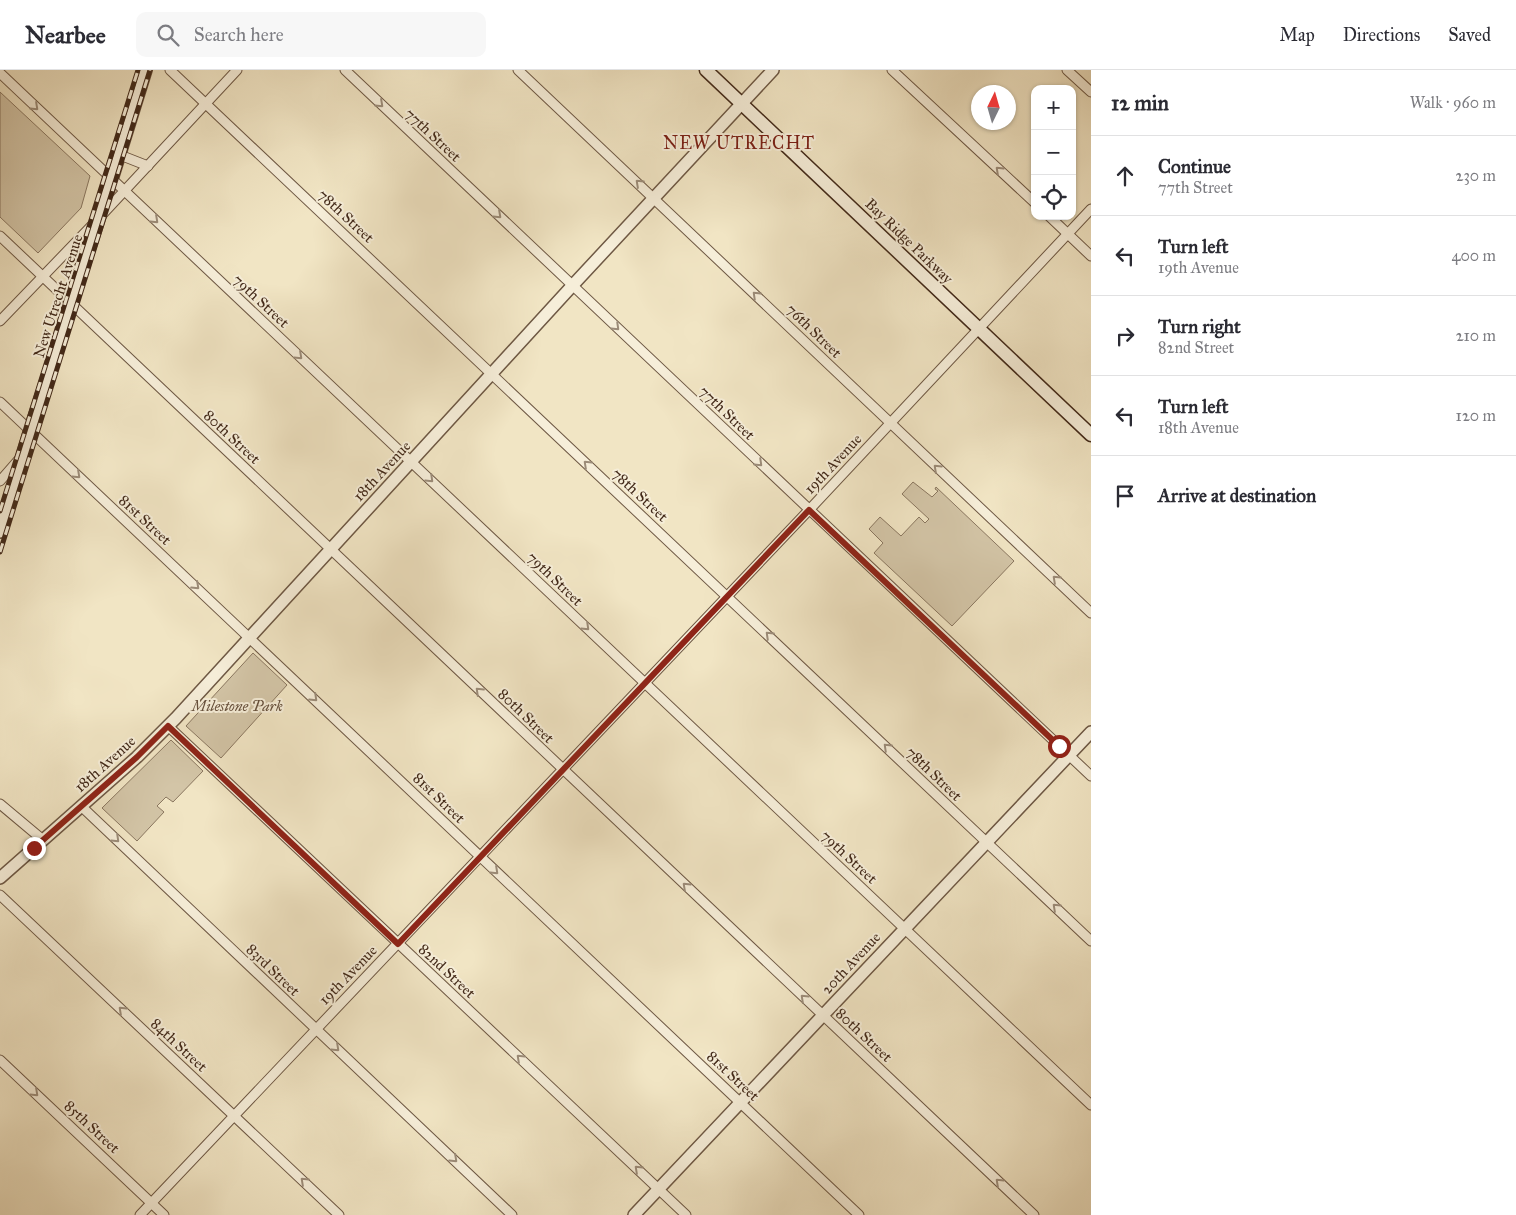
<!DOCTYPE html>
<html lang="en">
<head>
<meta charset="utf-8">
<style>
	:root { --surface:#fff; --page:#f7f7f7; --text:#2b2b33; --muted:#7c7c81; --line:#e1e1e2 }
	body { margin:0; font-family:"IM FELL Great Primer",serif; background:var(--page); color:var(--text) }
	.controls { position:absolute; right:15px; top:15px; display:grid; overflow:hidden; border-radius:10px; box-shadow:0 1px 4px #0004 }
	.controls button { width:45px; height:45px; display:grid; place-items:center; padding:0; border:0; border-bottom:1px solid var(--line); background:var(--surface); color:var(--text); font:25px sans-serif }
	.compass { position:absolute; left:971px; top:15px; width:45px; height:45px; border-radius:50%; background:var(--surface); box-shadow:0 1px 4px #0004; rotate:5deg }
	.stop { position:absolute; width:15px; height:15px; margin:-11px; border:4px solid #8f2418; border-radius:50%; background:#fff }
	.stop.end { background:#8f2418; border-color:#fff; box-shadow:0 1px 5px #0008 }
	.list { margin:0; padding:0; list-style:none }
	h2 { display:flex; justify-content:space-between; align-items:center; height:65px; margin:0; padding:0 20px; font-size:21px }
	h2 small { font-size:16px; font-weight:400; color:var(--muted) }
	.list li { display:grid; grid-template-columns:32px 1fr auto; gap:15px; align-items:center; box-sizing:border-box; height:80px; padding:0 20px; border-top:1px solid var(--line) }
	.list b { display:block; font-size:19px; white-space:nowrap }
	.list p { margin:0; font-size:16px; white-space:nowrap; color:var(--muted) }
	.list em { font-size:16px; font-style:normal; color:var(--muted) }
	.icon { flex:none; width:28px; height:28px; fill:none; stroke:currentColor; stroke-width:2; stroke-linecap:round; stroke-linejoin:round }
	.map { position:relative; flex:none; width:1091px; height:1145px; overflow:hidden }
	header { display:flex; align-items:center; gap:30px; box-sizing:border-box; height:70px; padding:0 25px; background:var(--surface); border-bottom:1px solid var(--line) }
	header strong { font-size:24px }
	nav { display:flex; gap:28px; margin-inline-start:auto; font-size:18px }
	.search { width:350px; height:45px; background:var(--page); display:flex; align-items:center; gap:12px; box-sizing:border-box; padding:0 18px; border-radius:10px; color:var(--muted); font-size:19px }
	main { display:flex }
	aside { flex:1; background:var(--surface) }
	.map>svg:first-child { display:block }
	.green { fill:#d3c5a7; stroke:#8a7760 }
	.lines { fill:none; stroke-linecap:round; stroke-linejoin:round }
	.minor-casing { stroke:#6e5844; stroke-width:11 }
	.tertiary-casing { stroke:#6e5844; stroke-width:14 }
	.secondary-casing { stroke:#422919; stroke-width:15 }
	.minor { stroke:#f6eed9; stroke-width:9 }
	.tertiary { stroke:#f6eed9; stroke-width:11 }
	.secondary { stroke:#f6eed9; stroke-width:12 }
	.rail-casing { stroke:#422919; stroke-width:5 }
	.rail { stroke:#f6eed9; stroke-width:3; stroke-dasharray:9; stroke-linecap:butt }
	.oneway { stroke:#9c8c79 }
	.route { stroke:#8f2418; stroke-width:6 }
	.labels { text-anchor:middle; stroke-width:4; stroke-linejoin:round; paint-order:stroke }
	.street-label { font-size:15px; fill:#422919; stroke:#f6eed9 }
	.park-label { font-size:15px; font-style:italic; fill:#66503c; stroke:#f6eed9 }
	.quarter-label { font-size:18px; letter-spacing:1px; fill:#7a1f14; stroke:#f6eed9 }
</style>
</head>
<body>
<header>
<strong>Nearbee</strong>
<div class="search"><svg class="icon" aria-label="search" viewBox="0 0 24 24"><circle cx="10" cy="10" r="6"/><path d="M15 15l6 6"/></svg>Search here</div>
<nav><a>Map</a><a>Directions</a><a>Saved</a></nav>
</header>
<main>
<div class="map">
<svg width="1091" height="1145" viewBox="0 0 1091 1145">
	<rect width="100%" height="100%" fill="#f1e5c4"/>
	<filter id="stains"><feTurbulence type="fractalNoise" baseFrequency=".004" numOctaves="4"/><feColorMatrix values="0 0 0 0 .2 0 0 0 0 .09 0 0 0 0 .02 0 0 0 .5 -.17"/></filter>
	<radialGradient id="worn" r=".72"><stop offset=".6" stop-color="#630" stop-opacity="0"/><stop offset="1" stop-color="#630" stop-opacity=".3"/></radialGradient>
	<g class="green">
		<path d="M0,22L90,106L81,138L38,183L0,147Z"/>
		<path d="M913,412L932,427L938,421L935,419L936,417L1014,491L952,556L874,483L883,473L869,459L880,447L901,466L919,447L925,453L929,449L902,424Z"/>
		<path d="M253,583L287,615L221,688L186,656Z"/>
		<path d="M171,670L203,701L173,732L166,727L157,736L164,742L137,771L102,738Z"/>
	</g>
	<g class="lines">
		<defs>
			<g id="minor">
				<path d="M170,0L1091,871"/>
				<path d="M345,0L1091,706"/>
				<path d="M518,0L1091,543"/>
				<path d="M892,0L1035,133"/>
				<path d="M1067,0L1091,22"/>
				<path d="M0,3L1091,1035"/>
				<path d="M120,85L148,96"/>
				<path d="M1049,146L1091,186"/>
				<path d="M0,166L1034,1145"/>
				<path d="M0,251L100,147L237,0"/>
				<path d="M0,332L859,1145"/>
				<path d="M0,411L21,387"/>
				<path d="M168,656L686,1145"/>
				<path d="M0,734L43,770"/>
				<path d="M81,736L512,1145"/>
				<path d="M0,825L339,1145"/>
				<path d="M0,990L164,1145"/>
				<path d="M140,1145L809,440L1091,139"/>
			</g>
			<g id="tertiary">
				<path d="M0,462L30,360L112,109L146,0"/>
				<path d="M0,808L137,687L176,648L572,216L773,0"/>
				<path d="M634,1145L1091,662"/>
			</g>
			<path id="secondary" d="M706,0L1091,365"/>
		</defs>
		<use href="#minor" class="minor-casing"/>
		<use href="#tertiary" class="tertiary-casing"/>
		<use href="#secondary" class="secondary-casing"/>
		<use href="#minor" class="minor"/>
		<use href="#tertiary" class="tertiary"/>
		<use href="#secondary" class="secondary"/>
		<defs>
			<g id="rail">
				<path d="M0,441L138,0"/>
				<path d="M0,482L150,0"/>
			</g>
		</defs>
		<use href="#rail" class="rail-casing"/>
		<use href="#rail" class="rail"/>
	</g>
	<defs><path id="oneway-chevron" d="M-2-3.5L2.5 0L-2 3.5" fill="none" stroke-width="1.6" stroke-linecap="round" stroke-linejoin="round" transform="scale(1.25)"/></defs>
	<g class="oneway">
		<use href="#oneway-chevron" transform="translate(380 34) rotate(43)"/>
		<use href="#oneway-chevron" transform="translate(35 37) rotate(43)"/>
		<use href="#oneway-chevron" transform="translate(999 100) rotate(-137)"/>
		<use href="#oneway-chevron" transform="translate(639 113) rotate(-137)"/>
		<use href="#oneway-chevron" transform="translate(498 145) rotate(43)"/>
		<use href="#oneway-chevron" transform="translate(155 150) rotate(43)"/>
		<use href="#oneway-chevron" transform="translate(756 225) rotate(-136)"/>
		<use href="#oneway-chevron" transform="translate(616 257) rotate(44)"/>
		<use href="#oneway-chevron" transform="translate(299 286) rotate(43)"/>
		<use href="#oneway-chevron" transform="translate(759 393) rotate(44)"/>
		<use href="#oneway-chevron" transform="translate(587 394) rotate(-137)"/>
		<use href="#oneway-chevron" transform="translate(937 398) rotate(-137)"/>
		<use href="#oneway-chevron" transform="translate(77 405) rotate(43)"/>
		<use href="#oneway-chevron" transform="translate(430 409) rotate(44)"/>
		<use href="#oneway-chevron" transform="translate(1056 509) rotate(-137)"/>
		<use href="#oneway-chevron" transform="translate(196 516) rotate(43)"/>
		<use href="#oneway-chevron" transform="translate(586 557) rotate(44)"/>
		<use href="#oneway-chevron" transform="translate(769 565) rotate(-136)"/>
		<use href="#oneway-chevron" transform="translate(479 621) rotate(-136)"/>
		<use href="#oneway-chevron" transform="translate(314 628) rotate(44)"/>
		<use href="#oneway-chevron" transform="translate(887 677) rotate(-136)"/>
		<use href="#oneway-chevron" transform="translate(116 769) rotate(44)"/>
		<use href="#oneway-chevron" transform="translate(495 801) rotate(43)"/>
		<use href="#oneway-chevron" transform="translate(686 816) rotate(-137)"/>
		<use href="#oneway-chevron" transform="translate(1056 837) rotate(-137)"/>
		<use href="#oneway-chevron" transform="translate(804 928) rotate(-137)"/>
		<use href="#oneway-chevron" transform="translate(122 940) rotate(-137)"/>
		<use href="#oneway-chevron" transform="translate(336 978) rotate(43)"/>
		<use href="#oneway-chevron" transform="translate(520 988) rotate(-137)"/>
		<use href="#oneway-chevron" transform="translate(35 1023) rotate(43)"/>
		<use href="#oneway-chevron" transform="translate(454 1089) rotate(43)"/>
		<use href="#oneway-chevron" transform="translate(638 1099) rotate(-137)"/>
		<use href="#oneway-chevron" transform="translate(304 1111) rotate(-137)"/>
		<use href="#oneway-chevron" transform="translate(999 1112) rotate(-137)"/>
	</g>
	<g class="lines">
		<path class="route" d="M34,778L137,687L168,656L398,874L809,440L1059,676"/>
	</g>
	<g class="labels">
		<g class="street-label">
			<text transform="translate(433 65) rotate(43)" y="5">77th Street</text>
			<text transform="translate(346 146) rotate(43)" y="5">78th Street</text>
			<text transform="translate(909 171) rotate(44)" y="5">Bay Ridge Parkway</text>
			<text transform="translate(58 226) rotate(-72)" y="5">New Utrecht Avenue</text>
			<text transform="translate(261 231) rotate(43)" y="5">79th Street</text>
			<text transform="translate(814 261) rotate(44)" y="5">76th Street</text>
			<text transform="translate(727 343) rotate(44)" y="5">77th Street</text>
			<text transform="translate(232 367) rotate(43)" y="5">80th Street</text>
			<text transform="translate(833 394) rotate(-47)" y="5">19th Avenue</text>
			<text transform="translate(382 401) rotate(-47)" y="5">18th Avenue</text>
			<text transform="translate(640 425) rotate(43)" y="5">78th Street</text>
			<text transform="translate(145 450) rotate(43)" y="5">81st Street</text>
			<text transform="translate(555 509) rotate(44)" y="5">79th Street</text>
			<text transform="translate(526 646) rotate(44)" y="5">80th Street</text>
			<text transform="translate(105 694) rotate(-42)" y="5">18th Avenue</text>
			<text transform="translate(934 704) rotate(44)" y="5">78th Street</text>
			<text transform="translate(439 728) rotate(44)" y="5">81st Street</text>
			<text transform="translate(849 787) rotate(43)" y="5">79th Street</text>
			<text transform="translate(851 893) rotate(-47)" y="5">20th Avenue</text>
			<text transform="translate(273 900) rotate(44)" y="5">83rd Street</text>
			<text transform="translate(447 901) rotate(43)" y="5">82nd Street</text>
			<text transform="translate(348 905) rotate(-46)" y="5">19th Avenue</text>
			<text transform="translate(864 965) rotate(43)" y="5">80th Street</text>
			<text transform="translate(179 975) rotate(43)" y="5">84th Street</text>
			<text transform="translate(733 1006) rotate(43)" y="5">81st Street</text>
			<text transform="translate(92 1057) rotate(43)" y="5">85th Street</text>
		</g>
		<g class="park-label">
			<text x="237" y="641">Milestone Park</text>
		</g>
		<g class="quarter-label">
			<text x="739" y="79">NEW UTRECHT</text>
		</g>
	</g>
	<rect width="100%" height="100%" filter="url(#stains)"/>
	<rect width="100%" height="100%" fill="url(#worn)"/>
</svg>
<div class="controls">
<button>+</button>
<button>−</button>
<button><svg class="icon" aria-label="locate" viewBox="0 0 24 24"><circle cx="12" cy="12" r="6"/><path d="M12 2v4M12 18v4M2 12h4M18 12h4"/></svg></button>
</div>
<svg class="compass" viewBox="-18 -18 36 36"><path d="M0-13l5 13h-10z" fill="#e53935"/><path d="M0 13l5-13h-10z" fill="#7c7c81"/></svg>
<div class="stop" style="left:1059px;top:676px"></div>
<div class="stop end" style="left:34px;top:778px"></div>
</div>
<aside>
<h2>12 min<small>Walk · 960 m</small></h2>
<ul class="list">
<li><svg class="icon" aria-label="ahead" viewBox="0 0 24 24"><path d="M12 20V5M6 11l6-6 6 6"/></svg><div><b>Continue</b><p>77th Street</p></div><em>230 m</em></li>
<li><svg class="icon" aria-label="left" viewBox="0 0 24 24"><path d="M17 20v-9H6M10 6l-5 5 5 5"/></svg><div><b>Turn left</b><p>19th Avenue</p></div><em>400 m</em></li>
<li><svg class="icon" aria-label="right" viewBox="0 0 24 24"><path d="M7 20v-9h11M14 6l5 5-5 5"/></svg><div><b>Turn right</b><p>82nd Street</p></div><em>210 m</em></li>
<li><svg class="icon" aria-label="left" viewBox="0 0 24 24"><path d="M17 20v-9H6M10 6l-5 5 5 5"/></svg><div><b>Turn left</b><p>18th Avenue</p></div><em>120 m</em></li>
<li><svg class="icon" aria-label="arrive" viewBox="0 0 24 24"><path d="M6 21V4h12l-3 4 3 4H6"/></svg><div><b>Arrive at destination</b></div></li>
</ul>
</aside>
</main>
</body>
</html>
